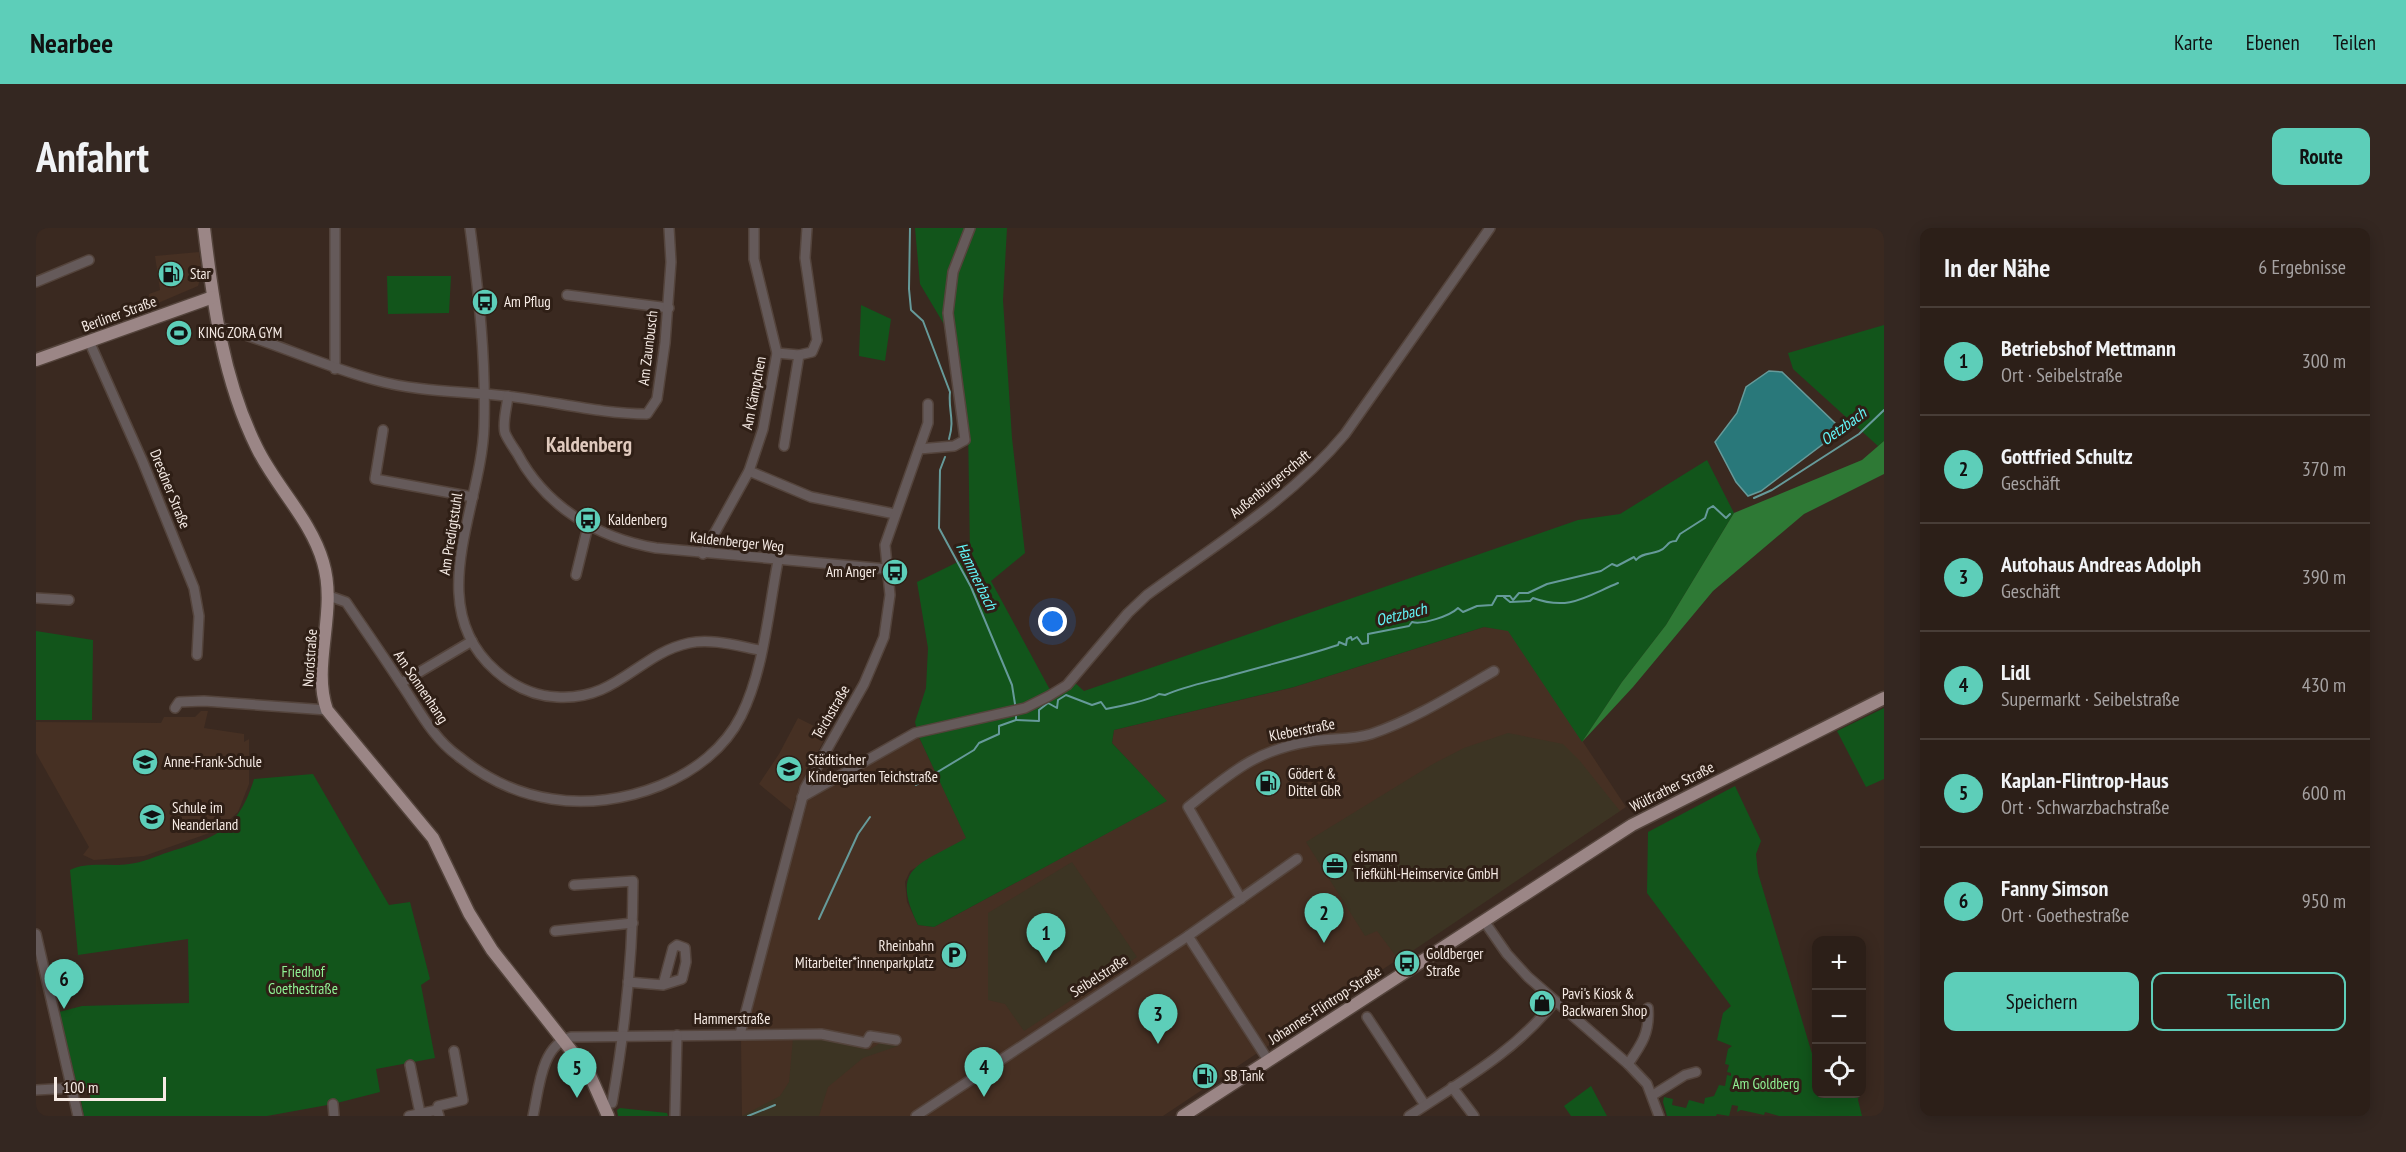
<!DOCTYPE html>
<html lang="de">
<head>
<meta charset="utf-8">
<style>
	:root { --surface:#2c1f18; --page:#342721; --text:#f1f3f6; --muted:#a6a2a2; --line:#483d37; --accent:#5dceb9 }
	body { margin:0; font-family:"PT Sans Narrow",sans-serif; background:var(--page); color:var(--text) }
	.controls { position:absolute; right:18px; bottom:18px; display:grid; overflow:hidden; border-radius:12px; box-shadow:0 3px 15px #0003 }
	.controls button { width:54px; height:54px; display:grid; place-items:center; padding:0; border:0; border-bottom:2px solid var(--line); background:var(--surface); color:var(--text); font:30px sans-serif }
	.scale { position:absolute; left:18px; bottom:15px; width:112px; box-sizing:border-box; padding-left:6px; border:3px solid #f6ebe5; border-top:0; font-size:16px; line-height:21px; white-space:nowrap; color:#f6ebe5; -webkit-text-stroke:4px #2f1f16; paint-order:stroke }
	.you { position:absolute; left:1017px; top:394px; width:21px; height:21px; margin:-15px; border:4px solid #fff; border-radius:50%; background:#1a73e8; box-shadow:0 0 0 9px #1a73e833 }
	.badge { display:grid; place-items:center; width:39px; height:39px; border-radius:50%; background:var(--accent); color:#111; font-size:20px; font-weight:700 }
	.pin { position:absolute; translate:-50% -50px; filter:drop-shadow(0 2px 3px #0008) }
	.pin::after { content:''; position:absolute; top:32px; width:21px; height:18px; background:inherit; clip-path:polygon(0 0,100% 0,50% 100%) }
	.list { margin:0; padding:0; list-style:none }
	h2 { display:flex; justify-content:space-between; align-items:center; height:78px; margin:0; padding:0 24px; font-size:26px }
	h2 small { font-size:20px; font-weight:400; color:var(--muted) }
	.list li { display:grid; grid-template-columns:39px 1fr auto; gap:18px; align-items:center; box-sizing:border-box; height:108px; padding:0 24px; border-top:2px solid var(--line) }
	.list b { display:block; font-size:22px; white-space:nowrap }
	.list p { margin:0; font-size:20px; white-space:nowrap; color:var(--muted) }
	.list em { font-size:20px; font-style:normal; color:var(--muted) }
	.actions { display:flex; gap:12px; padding:18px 24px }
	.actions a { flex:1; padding:14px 0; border:2px solid var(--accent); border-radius:12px; text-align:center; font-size:21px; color:var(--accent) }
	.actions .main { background:var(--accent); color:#111 }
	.icon { flex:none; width:33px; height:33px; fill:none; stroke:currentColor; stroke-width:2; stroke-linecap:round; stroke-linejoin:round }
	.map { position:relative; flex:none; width:1848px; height:888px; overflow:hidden; border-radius:12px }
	header { display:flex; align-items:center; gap:36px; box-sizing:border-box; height:84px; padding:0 30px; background:var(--accent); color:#111 }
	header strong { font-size:28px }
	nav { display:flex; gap:33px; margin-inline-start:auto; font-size:21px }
	.intro { display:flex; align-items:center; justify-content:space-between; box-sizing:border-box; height:144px; padding:0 36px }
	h1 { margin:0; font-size:42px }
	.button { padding:15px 27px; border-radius:12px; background:var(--accent); color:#111; font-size:21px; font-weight:700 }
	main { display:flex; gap:36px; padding:0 36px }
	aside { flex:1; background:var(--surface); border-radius:12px; box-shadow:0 3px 15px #0003 }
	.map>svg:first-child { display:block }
	.built { fill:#463023 }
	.industrial { fill:#3c3423 }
	.green { fill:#12551b }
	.forest { fill:#2e7935 }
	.water { fill:#29787a; stroke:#669a9a; stroke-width:1.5 }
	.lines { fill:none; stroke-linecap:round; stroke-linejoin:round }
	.stream { stroke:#669a9a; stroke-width:2 }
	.minor-casing { stroke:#54443c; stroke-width:12 }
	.major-casing { stroke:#54443c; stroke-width:15 }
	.minor { stroke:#655a5a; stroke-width:9 }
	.major { stroke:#9b8686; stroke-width:12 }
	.labels { text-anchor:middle; stroke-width:6; stroke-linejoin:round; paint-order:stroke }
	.poi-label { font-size:15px; fill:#f6ebe5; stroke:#2f1f16; text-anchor:start }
	.street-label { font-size:15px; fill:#f6ebe5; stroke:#2f1f16 }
	.park-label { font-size:15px; fill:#90f194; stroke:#2f1f16 }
	.water-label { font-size:16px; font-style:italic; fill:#62f6f9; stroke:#2f1f16 }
	.district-label { font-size:21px; font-weight:bold; fill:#dfc9bd; stroke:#2f1f16 }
</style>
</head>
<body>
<header>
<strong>Nearbee</strong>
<nav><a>Karte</a><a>Ebenen</a><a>Teilen</a></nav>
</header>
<div class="intro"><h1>Anfahrt</h1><a class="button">Route</a></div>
<main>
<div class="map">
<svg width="1848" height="888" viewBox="0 0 1848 888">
	<rect width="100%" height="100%" fill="#3a2920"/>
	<g class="built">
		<path d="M163,24L166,45L162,58L115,78L113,66L124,62L119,28Z"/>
		<path d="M1448,399L1473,402L1590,579L1127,888H706L705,812L772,572L882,507L931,610L874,643L869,654L871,674L882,697L898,699L1130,573L1076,515L1078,502L1255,460Z"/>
		<path d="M165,483H172L168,500L208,506V514L213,511V556L202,584L182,602L108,628L58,632L47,627L53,619L0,525V494L125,495L128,489H159Z"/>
		<path d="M762,490L792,505L763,559L756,583L723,556L743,526Z"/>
	</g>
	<g class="industrial">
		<path d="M1472,505L1527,516L1544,533L1584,583L1363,732L1341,703L1329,708L1270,614L1397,536L1428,520Z"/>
		<path d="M1036,634L1101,729L988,803L969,776L952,772V685Z"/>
		<path d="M757,810L788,812L833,822L849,812L861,815L862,818L827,830L792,859L783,888H706L744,868L753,854Z"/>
	</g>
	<g class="green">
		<path d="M879,0H971L967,72L976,210L989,325L955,353L1013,460L1021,468L1038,454L1048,463L1542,292L1584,286L1671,232L1698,285L1630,397L1586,454L1546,514L1472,403L1448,399L1258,459L1078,502L1076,515L1131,573L898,699L882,697C853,638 884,637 930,610L882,507L879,494L890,460L892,420L881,354L934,328L932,196L909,98L884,56Z"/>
		<path d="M351,48H415L413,85L352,86Z"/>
		<path d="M825,77L855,91L849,133L823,128Z"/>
		<path d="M1848,97V213L1842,218L1757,141L1752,125Z"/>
		<path d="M0,403L57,412L56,492H0Z"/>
		<path d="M1848,480V551L1830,559L1801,503Z"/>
		<path d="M277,546L353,677L374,674L394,751L385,757L399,830L340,841L344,864L297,876L231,888H48L45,873L55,871L52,860L42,861L23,784L46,778L153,775L152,711L42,727L34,642C52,633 74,639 93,636C106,635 120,628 133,624C181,609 202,602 218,551Z"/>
		<path d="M1699,558L1725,613L1720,626L1722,645L1780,839V866H1823L1822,872L1826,888H1743L1729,884L1728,887L1705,882L1701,884L1702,878L1696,877L1693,888L1681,886L1680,888H1631L1627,874L1628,869L1637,871L1636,877L1650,880L1653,872L1668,876L1669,870L1678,868L1683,857L1689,858L1691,847L1695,848V845L1691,844L1693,837L1689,836L1692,821L1696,818L1681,812L1687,785L1695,778L1611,665L1612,604Z"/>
		<path d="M1555,858L1571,888H1535L1528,878Z"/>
		<path d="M584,880L631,885L632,888H582L581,882Z"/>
	</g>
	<path class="forest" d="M1848,213V246L1768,286L1677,363L1597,459L1546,514L1586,454L1630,397L1698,285L1826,232Z"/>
	<path class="water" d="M1733,143L1746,144L1799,195L1795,210L1725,263L1712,268L1700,254L1679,214L1701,185L1710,159Z"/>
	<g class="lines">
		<g class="stream">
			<path d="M874,0L873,61L875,82L887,93L914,164C912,183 919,191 913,211"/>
			<path d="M909,229L904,242L903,300L935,359L976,457L979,476"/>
			<path d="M1718,270L1736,262L1823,206L1848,182"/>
			<path d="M1468,369L1474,374L1494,373L1497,370C1533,383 1549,369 1582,355"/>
			<path d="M980,492L1003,493V482L1012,475L1021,480L1022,472L1030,467L1056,477L1065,474L1070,481C1081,479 1115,472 1123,466L1129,467C1152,457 1177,453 1200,446C1235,436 1269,428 1302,417L1303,414L1310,417L1311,411L1315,409L1316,412L1321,409L1326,416L1332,415V406L1373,398L1376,394C1386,397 1414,388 1422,380L1427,384L1441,378L1456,377L1461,368H1474L1477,372L1483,365H1492L1511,356L1565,343L1576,336L1581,338L1598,329L1600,332C1605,325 1616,326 1623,323C1632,320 1630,313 1640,313L1644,306L1669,290L1672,281L1677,278L1690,290L1694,286"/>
			<path d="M880,557L938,522L943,515L963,506V498L980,492V487"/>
			<path d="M783,691L822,606L834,589"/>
			<path d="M712,888L739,877"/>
		</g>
		<defs>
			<g id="minor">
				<path d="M299,0V141"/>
				<path d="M434,0C443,66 450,132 448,198C446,278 385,378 460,443C477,458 498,468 521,469C581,473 602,426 653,415C675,410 702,418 724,422"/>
				<path d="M0,54L53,32"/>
				<path d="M531,67L633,80"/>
				<path d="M183,99C236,113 286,138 339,152C382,164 426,163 470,168C517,173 564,186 611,186L621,171L629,115L635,34L633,0"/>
				<path d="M53,113L106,232L158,360L163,388L161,427"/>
				<path d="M741,125L763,127L776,124L781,112L769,30L771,0"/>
				<path d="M472,168C471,179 466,195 469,205C472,212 477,219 481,225C509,278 561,310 620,320L851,341"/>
				<path d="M347,202L339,251L437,269"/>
				<path d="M748,218L763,127"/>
				<path d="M883,221L918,218L929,212L912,85L917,44L934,0"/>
				<path d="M713,243L775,269L859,286"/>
				<path d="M667,326L713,243L727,201L741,125L718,31V0"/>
				<path d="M540,347L552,298"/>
				<path d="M293,368L310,374C329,402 348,429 366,457C383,482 397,510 422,528C449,550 482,566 516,571C584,582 673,552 705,488C728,442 732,384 742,333"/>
				<path d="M0,370L33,372"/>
				<path d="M365,455L436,413"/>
				<path d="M139,480L143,474L168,473L291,482"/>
				<path d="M766,569L879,505L989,480L1013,468L1031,457L1092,385L1111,367C1179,317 1254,272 1309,206L1454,0"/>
				<path d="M538,657L597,653C597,728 589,802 576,875"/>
				<path d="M1205,671L1152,579C1195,545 1219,522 1276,513C1295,510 1317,512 1335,506C1379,491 1418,466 1458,443"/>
				<path d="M1448,693L1471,726L1492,749L1592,836L1611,856L1623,888"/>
				<path d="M519,703L597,695"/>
				<path d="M0,706L42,888"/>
				<path d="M1152,708L1232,832"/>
				<path d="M592,754L627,757L646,751L650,734L649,720L641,717L637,720L627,757"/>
				<path d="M1331,789L1389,877"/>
				<path d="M704,806L769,560L828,456L848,409L854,367L849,317L892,195V176"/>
				<path d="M1592,836C1606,816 1614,804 1612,780"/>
				<path d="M374,837L384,885"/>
				<path d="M1416,859L1438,888"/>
				<path d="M0,862L35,860"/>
				<path d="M1617,867L1649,847L1660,844"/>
				<path d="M297,876L298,888"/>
				<path d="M401,882L402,878L427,872L418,823"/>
				<path d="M373,888L401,882L403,888"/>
				<path d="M497,888C503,861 505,817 535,809L785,806L830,815L834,808L860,812"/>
				<path d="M639,888L641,807"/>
				<path d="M880,888L1152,708L1261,631"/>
				<path d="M1373,888C1426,853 1480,823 1519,773"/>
			</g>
			<g id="major">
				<path d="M168,0C177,75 187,152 221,220C240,259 275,292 287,334C302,384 275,436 291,482L397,610L433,685L456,722L553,845L572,888"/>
				<path d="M0,132L177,69"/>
				<path d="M1147,888L1596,597L1848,470"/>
			</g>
		</defs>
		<use href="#minor" class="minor-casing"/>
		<use href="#major" class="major-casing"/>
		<use href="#minor" class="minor"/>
		<use href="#major" class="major"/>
	</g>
	<defs>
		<symbol id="fuel-disc" viewBox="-11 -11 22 22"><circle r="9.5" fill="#5dceb9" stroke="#2f1f16"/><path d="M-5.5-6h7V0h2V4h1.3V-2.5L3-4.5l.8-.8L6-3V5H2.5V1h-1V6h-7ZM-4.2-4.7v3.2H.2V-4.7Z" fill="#111"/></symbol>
		<symbol id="bus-disc" viewBox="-11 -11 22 22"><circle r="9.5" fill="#5dceb9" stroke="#2f1f16"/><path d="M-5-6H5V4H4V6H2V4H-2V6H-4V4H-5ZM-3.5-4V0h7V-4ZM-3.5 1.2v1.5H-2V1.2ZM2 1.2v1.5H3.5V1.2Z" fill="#111"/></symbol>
		<symbol id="stadium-disc" viewBox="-11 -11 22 22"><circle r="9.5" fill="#5dceb9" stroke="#2f1f16"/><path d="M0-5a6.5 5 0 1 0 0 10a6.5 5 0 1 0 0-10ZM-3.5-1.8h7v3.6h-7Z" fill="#111"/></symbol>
		<symbol id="school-disc" viewBox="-11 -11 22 22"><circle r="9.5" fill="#5dceb9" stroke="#2f1f16"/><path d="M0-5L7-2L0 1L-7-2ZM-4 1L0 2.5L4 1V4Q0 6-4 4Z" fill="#111"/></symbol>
		<symbol id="office-disc" viewBox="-11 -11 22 22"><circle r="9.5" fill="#5dceb9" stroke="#2f1f16"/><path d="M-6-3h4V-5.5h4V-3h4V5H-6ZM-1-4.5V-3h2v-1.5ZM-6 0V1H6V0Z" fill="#111"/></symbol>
		<symbol id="parking-disc" viewBox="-11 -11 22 22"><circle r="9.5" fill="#5dceb9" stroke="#2f1f16"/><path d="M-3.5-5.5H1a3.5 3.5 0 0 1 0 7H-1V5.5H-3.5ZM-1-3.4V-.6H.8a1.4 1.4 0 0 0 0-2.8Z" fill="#111"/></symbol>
		<symbol id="shop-disc" viewBox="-11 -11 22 22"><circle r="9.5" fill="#5dceb9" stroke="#2f1f16"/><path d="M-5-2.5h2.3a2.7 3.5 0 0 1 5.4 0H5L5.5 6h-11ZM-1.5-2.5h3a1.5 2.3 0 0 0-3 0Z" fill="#111"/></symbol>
	</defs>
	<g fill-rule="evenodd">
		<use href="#fuel-disc" x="120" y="31" width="30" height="30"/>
		<use href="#bus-disc" x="434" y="59" width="30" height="30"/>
		<use href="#stadium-disc" x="128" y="90" width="30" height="30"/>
		<use href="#bus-disc" x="537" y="277" width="30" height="30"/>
		<use href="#bus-disc" x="844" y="329" width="30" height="30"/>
		<use href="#school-disc" x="94" y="519" width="30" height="30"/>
		<use href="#school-disc" x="738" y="526" width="30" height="30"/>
		<use href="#fuel-disc" x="1217" y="540" width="30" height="30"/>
		<use href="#school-disc" x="101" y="574" width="30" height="30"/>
		<use href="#office-disc" x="1284" y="623" width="30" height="30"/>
		<use href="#parking-disc" x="903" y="712" width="30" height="30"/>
		<use href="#bus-disc" x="1356" y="720" width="30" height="30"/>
		<use href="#shop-disc" x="1491" y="760" width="30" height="30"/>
		<use href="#fuel-disc" x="1154" y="833" width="30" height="30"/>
	</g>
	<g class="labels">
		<g class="poi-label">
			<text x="154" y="51">Star</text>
			<text x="468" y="79">Am Pflug</text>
			<text x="162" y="110">KING ZORA GYM</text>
			<text x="572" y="297">Kaldenberg</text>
			<text x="840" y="349" text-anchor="end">Am Anger</text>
			<text x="772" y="537">Städtischer<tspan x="772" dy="17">Kindergarten Teichstraße</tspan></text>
			<text x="128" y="539">Anne-Frank-Schule</text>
			<text x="1252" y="551">Gödert &amp;<tspan x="1252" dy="17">Dittel GbR</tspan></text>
			<text x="136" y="585">Schule im<tspan x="136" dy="17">Neanderland</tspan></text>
			<text x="1318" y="634">eismann<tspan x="1318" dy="17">Tiefkühl-Heimservice GmbH</tspan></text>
			<text x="898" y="723" text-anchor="end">Rheinbahn<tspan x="898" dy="17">Mitarbeiter*innenparkplatz</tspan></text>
			<text x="1390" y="731">Goldberger<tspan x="1390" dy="17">Straße</tspan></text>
			<text x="1526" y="771">Pavi's Kiosk &amp;<tspan x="1526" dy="17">Backwaren Shop</tspan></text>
			<text x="1188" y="853">SB Tank</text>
		</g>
		<g class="street-label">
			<text transform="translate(83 86) rotate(-20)" y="5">Berliner Straße</text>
			<text transform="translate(612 120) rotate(-83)" y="5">Am Zaunbusch</text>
			<text transform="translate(718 165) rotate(-79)" y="5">Am Kämpchen</text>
			<text transform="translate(1234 256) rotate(-39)" y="5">Außenbürgerschaft</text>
			<text transform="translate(134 261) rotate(68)" y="5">Dresdner Straße</text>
			<text transform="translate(415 306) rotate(-81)" y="5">Am Predigtstuhl</text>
			<text transform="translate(701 314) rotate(6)" y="5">Kaldenberger Weg</text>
			<text transform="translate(274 430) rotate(-86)" y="5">Nordstraße</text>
			<text transform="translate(385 459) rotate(56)" y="5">Am Sonnenhang</text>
			<text transform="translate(795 484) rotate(-60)" y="5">Teichstraße</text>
			<text transform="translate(1266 502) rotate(-11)" y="5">Kleberstraße</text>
			<text transform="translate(1636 559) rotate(-27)" y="5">Wülfrather Straße</text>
			<text transform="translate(1063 748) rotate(-33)" y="5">Seibelstraße</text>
			<text transform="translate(1289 777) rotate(-33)" y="5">Johannes-Flintrop-Straße</text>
			<text x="696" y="796">Hammerstraße</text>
		</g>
		<g class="park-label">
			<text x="267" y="749">Friedhof<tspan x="267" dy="17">Goethestraße</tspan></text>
			<text x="1730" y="861">Am Goldberg</text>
		</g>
		<g class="water-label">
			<text transform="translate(1807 198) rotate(-36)" y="6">Oetzbach</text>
			<text transform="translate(941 348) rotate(64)" y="6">Hammerbach</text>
			<text transform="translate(1365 386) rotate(-14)" y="6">Oetzbach</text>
		</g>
		<g class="district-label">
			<text x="553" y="224">Kaldenberg</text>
		</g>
	</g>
</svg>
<div class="controls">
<button>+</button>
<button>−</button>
<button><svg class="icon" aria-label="locate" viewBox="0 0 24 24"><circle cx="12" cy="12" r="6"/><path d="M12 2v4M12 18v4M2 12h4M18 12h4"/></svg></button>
</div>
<div class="scale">100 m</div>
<div class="you"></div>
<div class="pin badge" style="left:1010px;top:735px">1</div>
<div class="pin badge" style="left:1288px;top:715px">2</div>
<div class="pin badge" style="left:1122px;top:816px">3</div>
<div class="pin badge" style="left:948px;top:869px">4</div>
<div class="pin badge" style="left:541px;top:870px">5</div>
<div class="pin badge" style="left:28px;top:781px">6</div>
</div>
<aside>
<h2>In der Nähe<small>6 Ergebnisse</small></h2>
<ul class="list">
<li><span class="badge">1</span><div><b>Betriebshof Mettmann</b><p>Ort · Seibelstraße</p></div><em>300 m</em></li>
<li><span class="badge">2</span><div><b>Gottfried Schultz</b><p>Geschäft</p></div><em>370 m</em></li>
<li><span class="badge">3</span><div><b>Autohaus Andreas Adolph</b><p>Geschäft</p></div><em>390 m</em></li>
<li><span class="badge">4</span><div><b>Lidl</b><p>Supermarkt · Seibelstraße</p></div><em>430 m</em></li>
<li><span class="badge">5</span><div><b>Kaplan-Flintrop-Haus</b><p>Ort · Schwarzbachstraße</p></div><em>600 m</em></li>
<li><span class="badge">6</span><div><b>Fanny Simson</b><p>Ort · Goethestraße</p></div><em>950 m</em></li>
</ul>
<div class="actions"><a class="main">Speichern</a><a>Teilen</a></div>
</aside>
</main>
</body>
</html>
